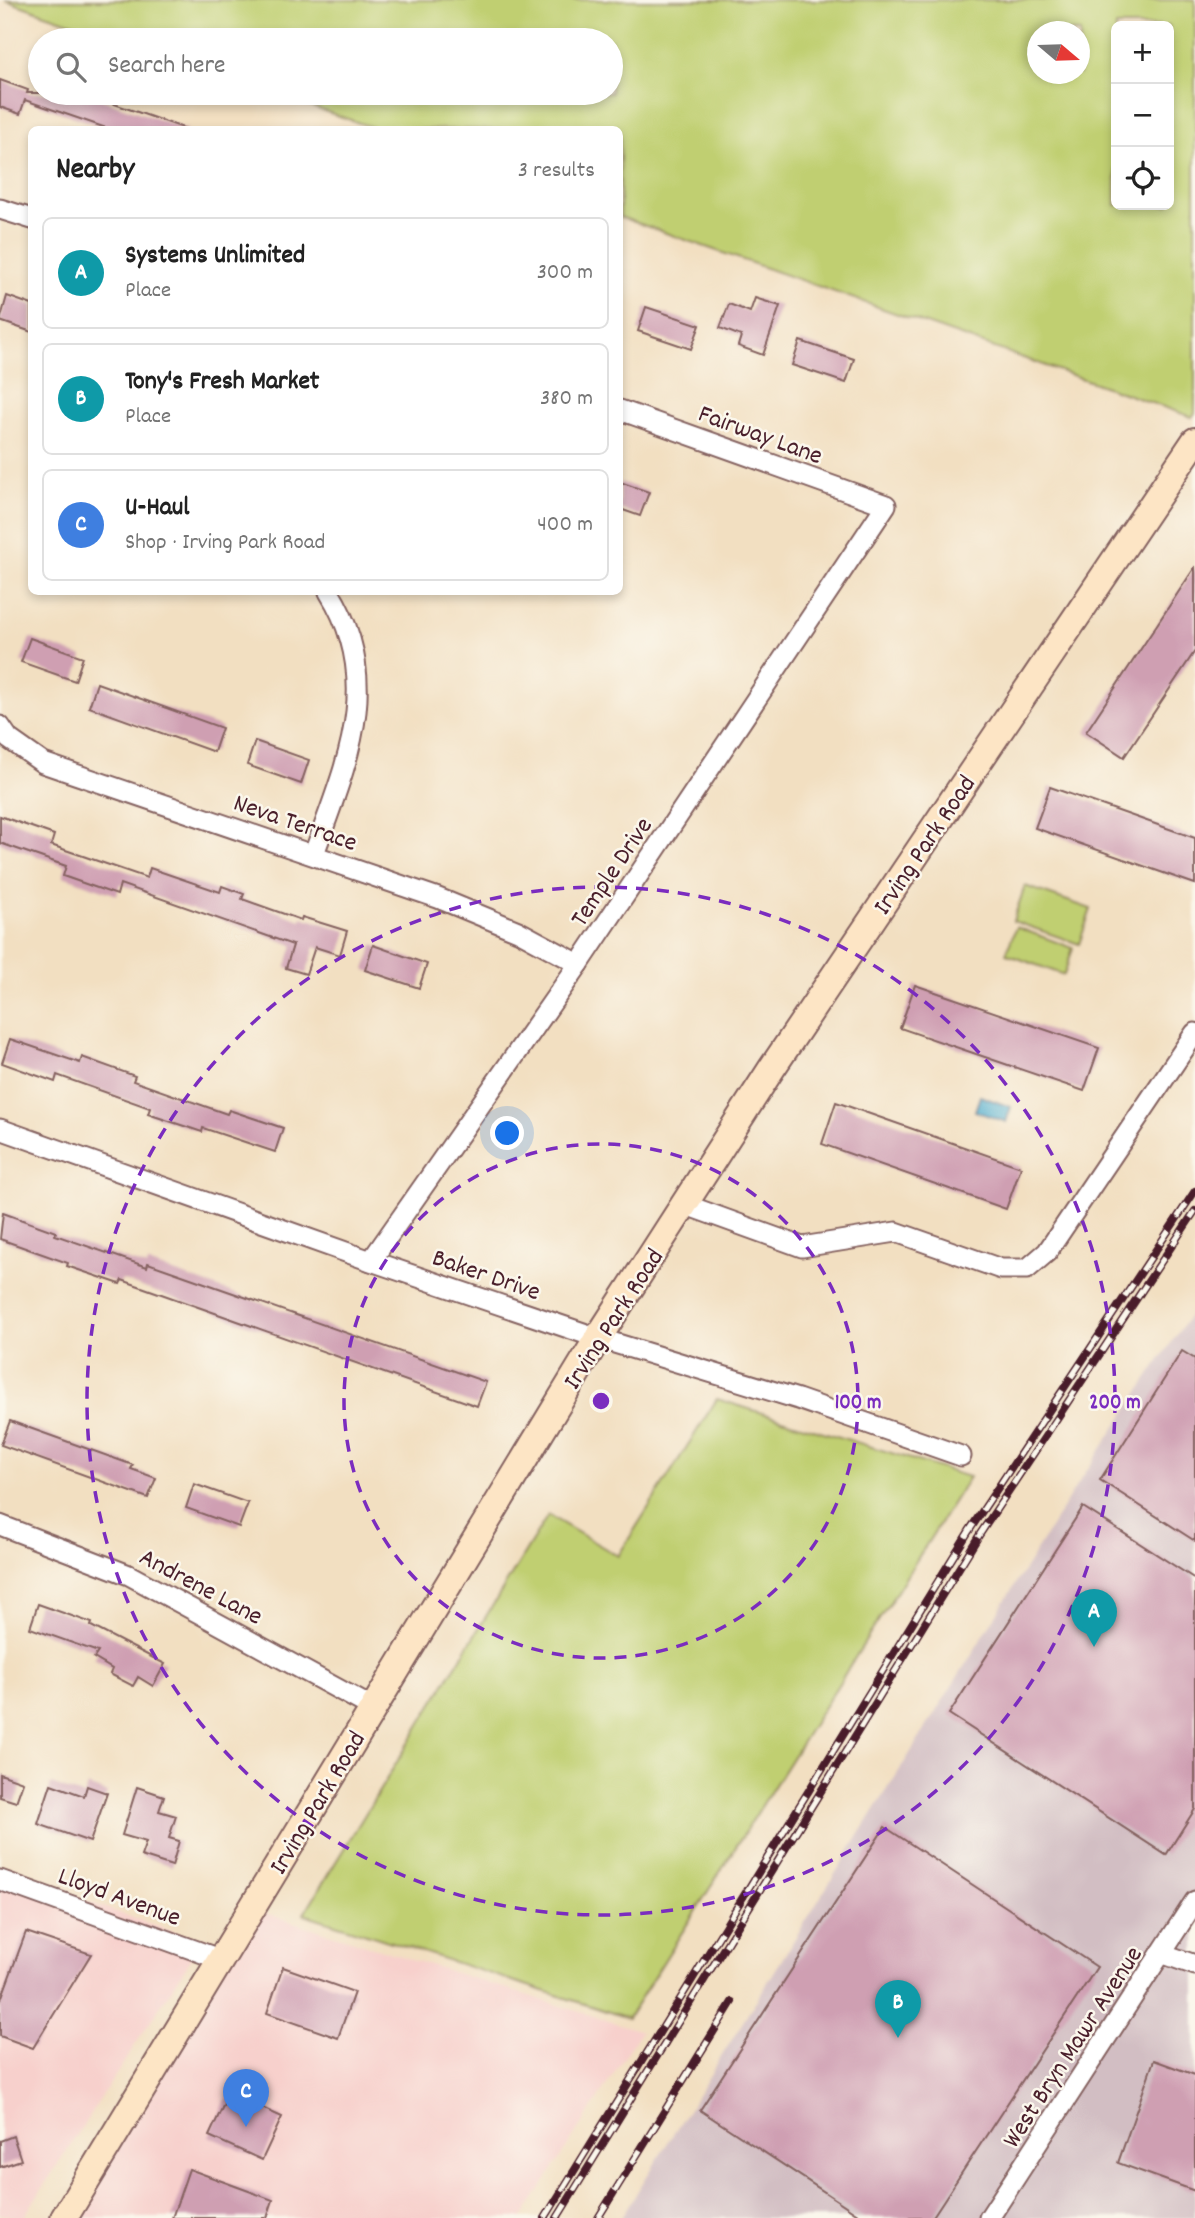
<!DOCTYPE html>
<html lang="en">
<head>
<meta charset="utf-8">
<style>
	:root { --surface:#fff; --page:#f6f6f6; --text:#222; --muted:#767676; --line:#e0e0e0; --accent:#1f6fb2 }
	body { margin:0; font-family:Dekko,sans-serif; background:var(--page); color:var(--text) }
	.controls { position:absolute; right:21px; top:21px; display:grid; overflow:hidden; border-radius:10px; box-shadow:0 4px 10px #0003 }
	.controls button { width:63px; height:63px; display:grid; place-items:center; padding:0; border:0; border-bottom:2px solid var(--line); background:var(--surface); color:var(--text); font:35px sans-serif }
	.compass { position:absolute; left:1027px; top:21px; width:63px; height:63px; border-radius:50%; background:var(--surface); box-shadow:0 4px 10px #0003; rotate:109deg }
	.you { position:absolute; left:508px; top:1134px; width:24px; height:24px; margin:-18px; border:5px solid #fff; border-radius:50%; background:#1a73e8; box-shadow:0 0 0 10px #1a73e833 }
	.badge { display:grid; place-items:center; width:46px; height:46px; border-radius:50%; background:var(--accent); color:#fff; font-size:23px; font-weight:700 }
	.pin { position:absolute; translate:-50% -58px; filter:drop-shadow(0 2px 4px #0008) }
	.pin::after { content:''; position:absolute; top:37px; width:24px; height:21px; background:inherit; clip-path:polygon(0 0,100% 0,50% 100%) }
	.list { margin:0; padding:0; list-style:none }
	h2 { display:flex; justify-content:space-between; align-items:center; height:91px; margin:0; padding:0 28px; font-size:30px }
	h2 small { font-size:23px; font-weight:400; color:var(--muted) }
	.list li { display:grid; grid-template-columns:46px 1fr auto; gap:21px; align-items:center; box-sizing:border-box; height:112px; margin:0 14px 14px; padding:0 14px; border:2px solid var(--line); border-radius:10px }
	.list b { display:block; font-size:26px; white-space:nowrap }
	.list p { margin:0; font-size:23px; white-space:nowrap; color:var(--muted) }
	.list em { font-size:23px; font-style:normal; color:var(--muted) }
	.icon { flex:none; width:38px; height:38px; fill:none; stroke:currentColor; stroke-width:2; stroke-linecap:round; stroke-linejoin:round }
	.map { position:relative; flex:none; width:1195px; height:2218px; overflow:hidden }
	.search { position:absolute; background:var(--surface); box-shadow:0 4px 10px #0003; left:28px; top:28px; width:595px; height:77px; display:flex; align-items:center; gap:18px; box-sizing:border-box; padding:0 24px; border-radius:38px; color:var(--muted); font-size:26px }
	.panel { position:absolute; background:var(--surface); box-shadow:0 4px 10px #0003; left:28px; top:126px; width:595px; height:469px; border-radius:10px }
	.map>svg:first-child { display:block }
	.built { fill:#f7d0cc }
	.industrial { fill:#d2bec3 }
	.green { fill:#c0cf71; stroke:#85774e; stroke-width:2; fill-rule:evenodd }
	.water { fill:#4eaccd; stroke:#4c667c; stroke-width:2 }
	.building { fill:#cf9fb2 }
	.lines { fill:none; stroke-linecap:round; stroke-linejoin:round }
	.street-casing { stroke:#856260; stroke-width:23 }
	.secondary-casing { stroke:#856260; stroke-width:30 }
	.street { stroke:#fff; stroke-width:19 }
	.secondary { stroke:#fde5c5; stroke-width:26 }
	.rail-casing { stroke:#4a1f2b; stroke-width:8 }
	.rail { stroke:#fbf7ec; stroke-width:5; stroke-dasharray:16; stroke-linecap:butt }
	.ring { fill:none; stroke:#7b2cbf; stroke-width:3.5; stroke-dasharray:12 9 }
	.labels { text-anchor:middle; stroke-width:5; stroke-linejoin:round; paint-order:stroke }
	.street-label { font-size:26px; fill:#4a1f2b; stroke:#fbf7ec }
	.centre { fill:#7b2cbf; stroke:#fbf7ec; stroke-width:3.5 }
	.ring-label { font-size:21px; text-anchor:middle; font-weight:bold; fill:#7b2cbf; stroke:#fbf7ec; stroke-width:5; stroke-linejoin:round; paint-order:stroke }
</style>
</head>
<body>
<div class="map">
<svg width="1195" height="2218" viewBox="0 0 1195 2218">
	<rect width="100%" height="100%" fill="#fbf7ec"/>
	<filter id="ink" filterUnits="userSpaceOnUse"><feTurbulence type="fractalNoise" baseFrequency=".0143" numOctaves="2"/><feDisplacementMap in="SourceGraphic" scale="14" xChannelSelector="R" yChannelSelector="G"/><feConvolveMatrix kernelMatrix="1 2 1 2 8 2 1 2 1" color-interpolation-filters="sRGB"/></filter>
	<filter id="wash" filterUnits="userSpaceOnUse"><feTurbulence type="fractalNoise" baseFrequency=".00686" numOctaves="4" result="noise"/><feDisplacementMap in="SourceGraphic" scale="28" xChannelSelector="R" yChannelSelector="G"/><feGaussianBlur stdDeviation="1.57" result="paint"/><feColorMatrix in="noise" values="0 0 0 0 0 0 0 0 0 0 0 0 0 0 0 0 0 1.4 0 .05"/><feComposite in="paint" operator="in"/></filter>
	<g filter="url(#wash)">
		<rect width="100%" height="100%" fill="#f2dfc1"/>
		<g class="built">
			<path d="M0,1871L202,1942L23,2218L0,2214Z"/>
			<path d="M258,1911L641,2031L522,2218H74Z"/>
		</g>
		<path class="industrial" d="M1195,1307V2218H621L1072,1493Z"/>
		<g class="green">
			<path d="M5,0H1195V413L1192,417L620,217V130L377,129L271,93H611V40H121ZM1116,26H1169V205H1116ZM1038,32H1080V74H1038Z"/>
			<path d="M1025,886L1091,909L1079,944L1013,921Z"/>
			<path d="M1016,927L1073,948L1064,975L1006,954Z"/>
			<path d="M717,1399L969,1477L628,2018L304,1914L548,1515L618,1556Z"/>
		</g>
		<path class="water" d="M980,1096L1011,1107L1006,1122L975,1111Z"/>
		<g id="blocks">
			<g class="building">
				<path d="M0,80L28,90L27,93H83L189,130H112L25,100L20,114L0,107Z"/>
				<path d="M7,296L32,305V332L0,321Z"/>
				<path d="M755,298L780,306L763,355L738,346L741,336L720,328L729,304L750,312Z"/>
				<path d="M646,307L700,325L691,349L638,331Z"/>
				<path d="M800,341L854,359L846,383L792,365Z"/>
				<path d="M620,482L649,492L640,516L620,509Z"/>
				<path d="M1195,567V651L1124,757L1086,732Z"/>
				<path d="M30,638L83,657L75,681L21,662Z"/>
				<path d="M97,683L222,728L214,752L89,707Z"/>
				<path d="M255,741L309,760L301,784L247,765Z"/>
				<path d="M1050,787L1195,838V884L1035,828Z"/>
				<path d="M0,816L54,835L51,845L147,878L150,868L220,892L222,886L244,894L242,899L301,920L302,917L347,931L340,955L315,947L306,974L286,968L293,945L120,884L117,895L63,876L66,866L0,843Z"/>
				<path d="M373,945L427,964L419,988L365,970Z"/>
				<path d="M915,985L1099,1048L1084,1091L900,1028Z"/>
				<path d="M10,1039L80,1063L82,1057L135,1076L133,1081L227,1114L229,1110L283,1128L275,1152L203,1128L202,1132L148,1114L150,1108L57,1075L55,1082L2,1063Z"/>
				<path d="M836,1102L1021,1167L1006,1209L822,1144Z"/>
				<path d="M3,1213L56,1232L55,1235L147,1267L148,1263L486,1382L477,1406L122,1280L120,1284L67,1266L68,1263L0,1239Z"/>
				<path d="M1182,1351L1195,1359V1541L1100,1480Z"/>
				<path d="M10,1421L133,1465L131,1469L156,1478L148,1498L1,1445Z"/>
				<path d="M194,1484L248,1503L239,1527L186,1508Z"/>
				<path d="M1083,1507L1195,1579V1809L1166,1855L949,1714Z"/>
				<path d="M38,1604L92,1623L91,1626L165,1664L153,1686L138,1677L133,1686L110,1674L112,1669L94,1658L98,1652L30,1628Z"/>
				<path d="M0,1774L23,1782L16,1802L0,1797Z"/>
				<path d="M51,1784L84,1796L87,1786L107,1793L90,1842L38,1824Z"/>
				<path d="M137,1787L164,1796L159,1811L176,1816L169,1838L179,1841L172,1866L141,1856L146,1842L122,1835Z"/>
				<path d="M885,1827L1097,1967L932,2218H864L700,2110Z"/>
				<path d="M26,1932L91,1954L33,2048L0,2036V2002Z"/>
				<path d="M283,1967L354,1992L338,2038L267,2013Z"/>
				<path d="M1154,2060L1195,2075V2191L1118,2163Z"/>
				<path d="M229,2093L282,2117L262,2160L209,2136Z"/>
				<path d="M13,2136L21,2160L0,2167V2141Z"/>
				<path d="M189,2169L273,2200L267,2218H172Z"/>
			</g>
		</g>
	</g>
	<g filter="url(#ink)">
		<use href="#blocks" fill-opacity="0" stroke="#856260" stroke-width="2"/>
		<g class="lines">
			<defs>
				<g id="street">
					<path d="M0,209L32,219"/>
					<path d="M0,726L9,739L43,763L438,898L518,931L579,964"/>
					<path d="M314,854C346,764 385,682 329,592"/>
					<path d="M0,1129L371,1261L598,1338L798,1399L961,1456"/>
					<path d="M686,1205L802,1247L896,1232L1001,1269H1027L1047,1252L1195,1033"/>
					<path d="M371,1261L579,964L886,505L620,410"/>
					<path d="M0,1525L129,1575L371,1707"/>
					<path d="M0,1880L222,1960"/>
					<path d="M1161,1953L1195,1965"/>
					<path d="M989,2218L1195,1901"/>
				</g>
				<path id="secondary" d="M64,2218L598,1338L772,1068L1195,441"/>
			</defs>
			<use href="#street" class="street-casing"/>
			<use href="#secondary" class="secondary-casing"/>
			<use href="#street" class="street"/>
			<use href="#secondary" class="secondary"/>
			<defs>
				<g id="rail">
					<path d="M545,2218L969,1531L1195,1191"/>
					<path d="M557,2218L980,1534L1195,1211"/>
					<path d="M598,2218L732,2002"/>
				</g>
			</defs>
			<use href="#rail" class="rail-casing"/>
			<use href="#rail" class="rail"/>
		</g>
	</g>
	<g class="ring">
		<circle cx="601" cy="1401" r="257"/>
		<circle cx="601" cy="1401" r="514"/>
	</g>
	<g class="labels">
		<g class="street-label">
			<text transform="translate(761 433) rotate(20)" y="9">Fairway Lane</text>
			<text transform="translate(296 821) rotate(19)" y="9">Neva Terrace</text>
			<text transform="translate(923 844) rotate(-56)" y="9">Irving Park Road</text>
			<text transform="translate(610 871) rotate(-56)" y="9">Temple Drive</text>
			<text transform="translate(487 1273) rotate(19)" y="9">Baker Drive</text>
			<text transform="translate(612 1318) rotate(-57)" y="9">Irving Park Road</text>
			<text transform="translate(202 1585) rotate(28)" y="9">Andrene Lane</text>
			<text transform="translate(316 1802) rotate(-59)" y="9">Irving Park Road</text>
			<text transform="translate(120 1895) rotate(20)" y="9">Lloyd Avenue</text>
			<text transform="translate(1071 2046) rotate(-57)" y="9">West Bryn Mawr Avenue</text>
		</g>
	</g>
	<circle cx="601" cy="1401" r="10" class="centre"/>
	<g class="ring-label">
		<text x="858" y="1408">100 m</text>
		<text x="1115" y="1408">200 m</text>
	</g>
</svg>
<div class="controls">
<button>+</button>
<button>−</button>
<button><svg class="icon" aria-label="locate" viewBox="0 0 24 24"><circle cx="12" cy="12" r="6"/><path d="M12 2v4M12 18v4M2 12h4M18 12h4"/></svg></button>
</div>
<svg class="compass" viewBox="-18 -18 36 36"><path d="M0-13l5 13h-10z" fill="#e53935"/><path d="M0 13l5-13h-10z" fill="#767676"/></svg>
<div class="you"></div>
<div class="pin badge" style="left:1094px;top:1647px;background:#0f9aa8">A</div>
<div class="pin badge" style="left:898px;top:2038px;background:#0f9aa8">B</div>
<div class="pin badge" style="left:246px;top:2127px;background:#3f7fe0">C</div>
<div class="search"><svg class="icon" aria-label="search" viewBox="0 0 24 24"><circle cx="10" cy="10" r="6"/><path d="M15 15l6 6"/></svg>Search here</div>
<section class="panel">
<h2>Nearby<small>3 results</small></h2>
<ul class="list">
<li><span class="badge" style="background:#0f9aa8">A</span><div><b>Systems Unlimited</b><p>Place</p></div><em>300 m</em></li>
<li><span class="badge" style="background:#0f9aa8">B</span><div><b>Tony's Fresh Market</b><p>Place</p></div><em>380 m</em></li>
<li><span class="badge" style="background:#3f7fe0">C</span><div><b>U-Haul</b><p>Shop · Irving Park Road</p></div><em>400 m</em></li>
</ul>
</section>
</div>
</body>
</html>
